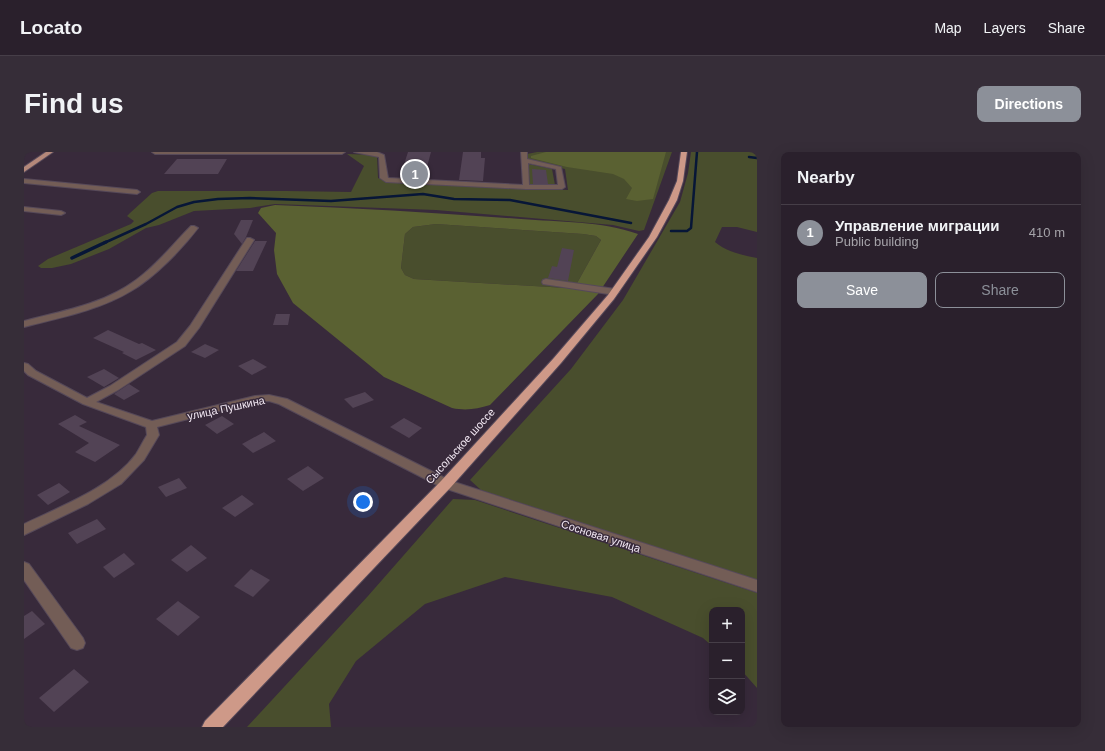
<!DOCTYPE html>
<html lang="en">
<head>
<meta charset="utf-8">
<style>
	:root { --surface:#2a202c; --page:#362d38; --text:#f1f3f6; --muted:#a5a3a9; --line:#463e48; --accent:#8c9099 }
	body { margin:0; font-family:Arial,sans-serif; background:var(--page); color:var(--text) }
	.controls { position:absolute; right:12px; bottom:12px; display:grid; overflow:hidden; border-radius:8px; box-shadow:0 4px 16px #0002 }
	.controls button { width:36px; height:36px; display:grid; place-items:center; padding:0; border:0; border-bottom:1px solid var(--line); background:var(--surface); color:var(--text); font:20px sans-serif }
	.you { position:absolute; left:339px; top:350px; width:14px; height:14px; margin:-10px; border:3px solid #fff; border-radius:50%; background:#1a73e8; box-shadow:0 0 0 6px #1a73e833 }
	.badge { display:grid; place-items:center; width:26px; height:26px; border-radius:50%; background:var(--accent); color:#fff; font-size:13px; font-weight:700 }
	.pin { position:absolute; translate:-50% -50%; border:2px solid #fff; box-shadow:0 1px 4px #0006 }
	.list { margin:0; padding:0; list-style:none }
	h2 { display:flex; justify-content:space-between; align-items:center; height:52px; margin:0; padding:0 16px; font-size:17px }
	h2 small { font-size:13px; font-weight:400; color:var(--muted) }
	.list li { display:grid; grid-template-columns:26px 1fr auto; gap:12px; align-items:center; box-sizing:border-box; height:56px; padding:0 16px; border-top:1px solid var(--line) }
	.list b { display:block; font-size:15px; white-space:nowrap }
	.list p { margin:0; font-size:13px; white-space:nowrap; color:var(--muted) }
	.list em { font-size:13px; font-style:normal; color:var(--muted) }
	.actions { display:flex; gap:8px; padding:12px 16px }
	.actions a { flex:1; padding:9px 0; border:1px solid var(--accent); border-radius:8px; text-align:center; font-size:14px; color:var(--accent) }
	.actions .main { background:var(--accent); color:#fff }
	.icon { flex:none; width:22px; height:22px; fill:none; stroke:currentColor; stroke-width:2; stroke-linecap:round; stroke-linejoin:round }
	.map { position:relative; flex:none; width:733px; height:575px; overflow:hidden; border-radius:8px }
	header { display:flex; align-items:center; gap:24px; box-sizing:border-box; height:56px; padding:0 20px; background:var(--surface); border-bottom:1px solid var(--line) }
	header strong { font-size:19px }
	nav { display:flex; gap:22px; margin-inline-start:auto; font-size:14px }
	.intro { display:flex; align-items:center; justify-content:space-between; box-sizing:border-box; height:96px; padding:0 24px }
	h1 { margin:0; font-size:28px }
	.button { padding:10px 18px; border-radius:8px; background:var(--accent); color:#fff; font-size:14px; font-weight:700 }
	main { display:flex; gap:24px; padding:0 24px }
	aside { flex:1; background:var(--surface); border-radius:8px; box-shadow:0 4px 16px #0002 }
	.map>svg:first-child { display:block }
	.green { fill:#494e2d }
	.forest { fill:#5a6132; fill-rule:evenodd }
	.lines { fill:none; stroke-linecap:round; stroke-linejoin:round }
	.stream-far1 { stroke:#071637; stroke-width:2.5 }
	.stream { stroke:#071637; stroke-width:3.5 }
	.building { fill:#524355 }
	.minor-casing { stroke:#564959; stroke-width:2 }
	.major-casing { stroke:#564959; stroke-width:2 }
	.highway-casing { stroke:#564959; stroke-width:2 }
	.minor { fill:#735d56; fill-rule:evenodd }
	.major { fill:#b4887a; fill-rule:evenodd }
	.highway { fill:#ce9988; fill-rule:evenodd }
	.labels { text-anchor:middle; stroke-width:3; stroke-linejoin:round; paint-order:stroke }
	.street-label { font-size:11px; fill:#f3e9f4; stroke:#382a3b }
</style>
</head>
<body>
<header>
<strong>Locato</strong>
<nav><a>Map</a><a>Layers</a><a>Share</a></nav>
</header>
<div class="intro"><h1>Find us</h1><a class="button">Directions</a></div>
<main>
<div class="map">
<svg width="733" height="575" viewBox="0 0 733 575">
	<rect width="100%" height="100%" fill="#382a3b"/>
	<g class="green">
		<path d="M513,0H648L620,78L615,79L589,73L412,58L251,52L226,56L170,59L135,73L122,76L85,97L47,112L28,116H17L14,114L24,107L107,72L110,69L103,64L106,61L128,41L134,39H262L327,40L340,14L323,2L353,3L354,26L361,29L544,38L541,17L503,8V2Z"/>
		<path d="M667,0H733V80L713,75H698L691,90C703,100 718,103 733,106V428L457,338L446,328L547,217L599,148L656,50L664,21Z"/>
		<path d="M504,12L528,17L531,33H506Z"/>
		<path d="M412,72L559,82L572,84L577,88L552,133L543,136L390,127L381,123L377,116L381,82L389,75Z"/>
		<path d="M429,347L451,348L733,441V536L718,519V458H688V494L679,486L588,445L481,425L401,452L332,509L305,552L307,575H223L344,444Z"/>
	</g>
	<g class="forest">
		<path d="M522,0H642L629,47L613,49L602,47L608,36L600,27L589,22L543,15L507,6V4Z"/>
		<path d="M251,53C333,56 415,61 497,67C535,70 577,69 614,82L574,142L466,253C453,257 442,259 428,256L360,225L269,151L253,122L250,98L252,81L234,61L237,56ZM412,72L559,82L572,84L577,88L552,133L543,136L390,127L381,123L377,116L381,82L389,75Z"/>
	</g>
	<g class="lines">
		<g class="stream-far1">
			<path d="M725,5L733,6"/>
			<path d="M647,79H663L667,76L673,0"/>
			<path d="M80,91L122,72L153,55L170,50L194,47L226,46L307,49L399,42L430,47L486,48L607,71"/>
		</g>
		<path class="stream" d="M48,106L82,90"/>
	</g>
	<g class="building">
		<path d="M384,0H407L400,26L376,25Z"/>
		<path d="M439,0H457V6H461L459,29L435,28Z"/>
		<path d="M153,7H203L194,22H140Z"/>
		<path d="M508,17L522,18L524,32H509Z"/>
		<path d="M217,68H229L222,85L218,92L210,82Z"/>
		<path d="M231,89H243L229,119H212Z"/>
		<path d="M538,96L550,98L544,129L524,126L528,114L533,115Z"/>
		<path d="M252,162H266L264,173H249Z"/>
		<path d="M84,178L115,192L118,191L132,198L112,208L98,201L100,200L69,186Z"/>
		<path d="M181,192L195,198L181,206L167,200Z"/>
		<path d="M229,207L243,215L228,223L214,214Z"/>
		<path d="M80,217L95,226L80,235L63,225Z"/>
		<path d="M105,232L116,239L100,248L90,242Z"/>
		<path d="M341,240L350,248L329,256L320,247Z"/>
		<path d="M51,263L63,270L55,274L96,293L71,310L51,300L65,291L34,272Z"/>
		<path d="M198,264L210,272L193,282L181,273Z"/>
		<path d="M380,266L398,276L385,286L366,275Z"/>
		<path d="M240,280L252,289L229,301L218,292Z"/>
		<path d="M284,314L300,326L279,339L263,327Z"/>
		<path d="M155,326L163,336L142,345L134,335Z"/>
		<path d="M35,331L46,340L24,353L13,343Z"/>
		<path d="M218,343L230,352L211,365L198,356Z"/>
		<path d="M73,367L82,377L53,392L44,381Z"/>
		<path d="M167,393L183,406L163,420L147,408Z"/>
		<path d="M100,401L111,412L90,426L79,415Z"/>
		<path d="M227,417L246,428L229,445L210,434Z"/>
		<path d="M154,449L176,465L154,484L132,467Z"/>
		<path d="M8,459L21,472L0,487V464Z"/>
		<path d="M50,517L65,530L30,560L15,546Z"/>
	</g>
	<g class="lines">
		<defs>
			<g id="minor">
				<path d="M128,0H321L318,2H131Z"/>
				<path d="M330,0H353L360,3L364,26L499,33L497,0H503V7L537,15L541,35L538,37H502L362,30L356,26L355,5ZM504,11L532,17L534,33H505Z"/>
				<path d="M0,27L113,38L116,40L113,42L0,31Z"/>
				<path d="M0,55L37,59L41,61L37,63L0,59Z"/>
				<path d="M167,74H170L174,76C158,97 130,126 107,139C76,158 35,166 0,175V169C38,159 80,152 112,128C133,113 149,92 167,74Z"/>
				<path d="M223,86H226L230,88L175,176L161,194L94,238L72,250L128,269L231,244L245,243L263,247L427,329L733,428V440L417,335L255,252L245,249L231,250L133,275L135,283L120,308L97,332L64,352L0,383V372C37,354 87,336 112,302C116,296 119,289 123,283L122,275L59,252L4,223L0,219V211L4,212L12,219L63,246L86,234L153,190L166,174Z"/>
				<path d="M522,127L591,137L595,140L591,143L519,132L518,130L519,128Z"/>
				<path d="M0,410L5,412L59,486L61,491L59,496L53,498L47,496L0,428Z"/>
			</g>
			<path id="major" d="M22,0H29L0,20V15Z"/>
			<path id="highway" d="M657,0H663L659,29L653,48L633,85L590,147L537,211L427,335L199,575H178L181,569L417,329L529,207L584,143L625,85L645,48L653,29Z"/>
		</defs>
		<use href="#minor" class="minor-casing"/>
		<use href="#major" class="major-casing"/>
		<use href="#highway" class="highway-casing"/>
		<use href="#minor" class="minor"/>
		<use href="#major" class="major"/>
		<use href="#highway" class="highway"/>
	</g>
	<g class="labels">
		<g class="street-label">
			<text transform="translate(202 256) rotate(-12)" y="4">улица Пушкина</text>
			<text transform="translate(436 294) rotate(-48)" y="4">Сысольское шоссе</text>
			<text transform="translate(577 384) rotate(18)" y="4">Сосновая улица</text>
		</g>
	</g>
</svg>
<div class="controls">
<button>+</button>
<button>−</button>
<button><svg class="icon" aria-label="layers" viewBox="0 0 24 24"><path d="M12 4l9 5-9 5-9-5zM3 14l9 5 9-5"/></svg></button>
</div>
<div class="you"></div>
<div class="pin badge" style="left:391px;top:22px">1</div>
</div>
<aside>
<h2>Nearby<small></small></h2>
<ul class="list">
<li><span class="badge">1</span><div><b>Управление миграции</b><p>Public building</p></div><em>410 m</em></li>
</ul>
<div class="actions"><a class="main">Save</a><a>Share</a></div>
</aside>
</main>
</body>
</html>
